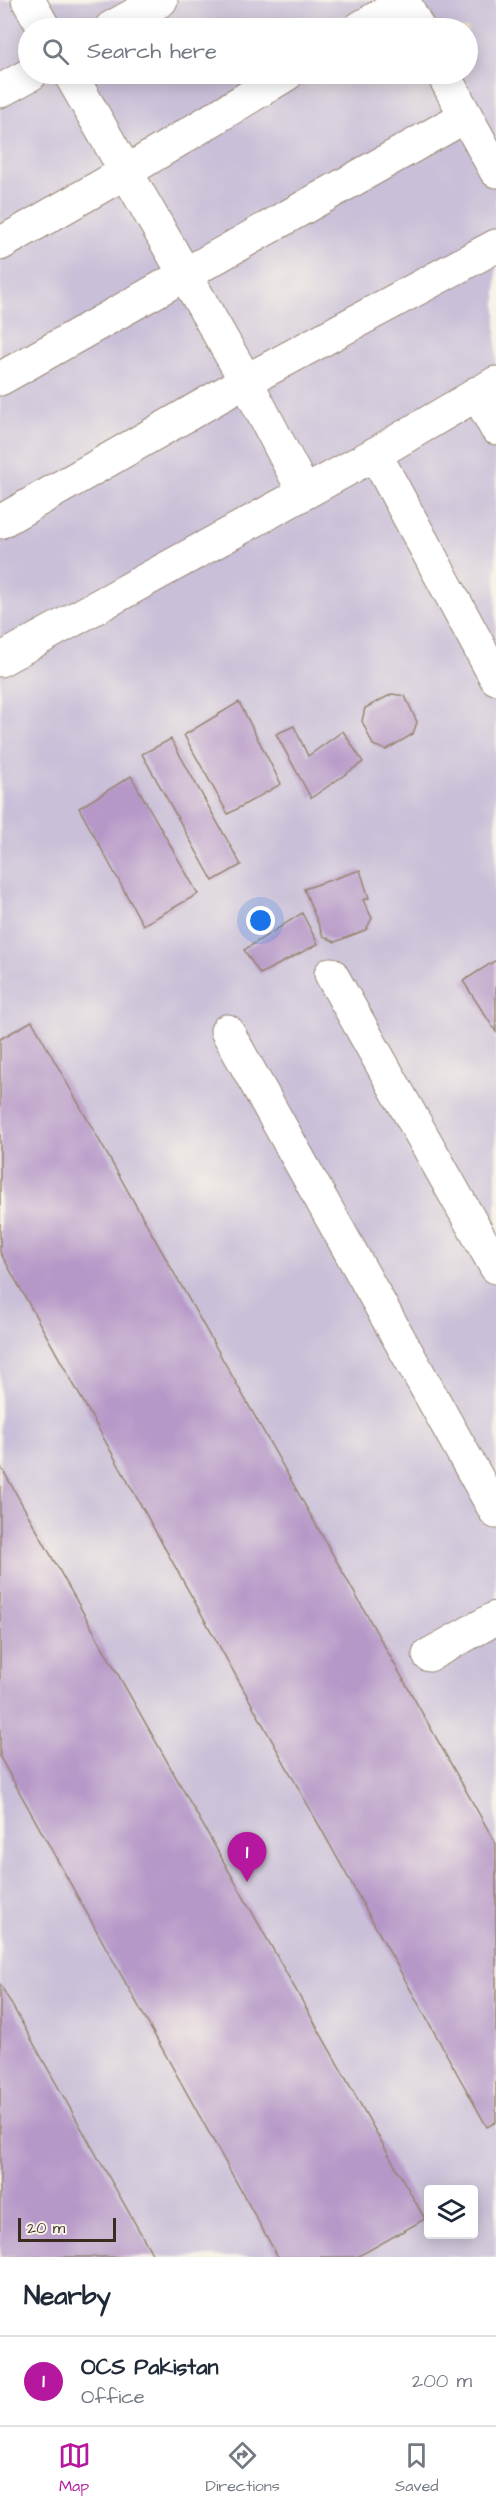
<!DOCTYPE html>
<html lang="en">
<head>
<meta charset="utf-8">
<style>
	:root { --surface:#fff; --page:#f2f2f3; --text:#1f2937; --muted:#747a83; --line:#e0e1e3; --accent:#b5179e }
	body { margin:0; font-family:"Architects Daughter",sans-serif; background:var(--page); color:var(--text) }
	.controls { position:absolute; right:18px; bottom:18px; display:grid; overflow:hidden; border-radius:6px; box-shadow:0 3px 15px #0003 }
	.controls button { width:54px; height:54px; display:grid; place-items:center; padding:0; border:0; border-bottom:2px solid var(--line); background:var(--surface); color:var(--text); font:30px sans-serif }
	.scale { position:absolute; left:18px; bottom:15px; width:98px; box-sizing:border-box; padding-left:6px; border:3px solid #3b2a1e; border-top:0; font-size:16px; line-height:21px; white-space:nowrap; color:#3b2a1e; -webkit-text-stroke:4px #f7f3e8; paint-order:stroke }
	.you { position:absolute; left:261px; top:921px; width:21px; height:21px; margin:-15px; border:4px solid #fff; border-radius:50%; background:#1a73e8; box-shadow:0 0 0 9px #1a73e833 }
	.badge { display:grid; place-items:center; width:39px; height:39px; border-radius:50%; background:var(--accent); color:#fff; font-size:20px; font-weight:700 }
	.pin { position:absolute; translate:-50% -50px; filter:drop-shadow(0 2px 3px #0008) }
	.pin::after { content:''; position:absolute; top:32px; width:21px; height:18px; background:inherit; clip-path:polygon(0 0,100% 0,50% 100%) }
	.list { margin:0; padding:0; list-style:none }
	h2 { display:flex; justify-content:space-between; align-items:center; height:78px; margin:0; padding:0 24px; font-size:26px }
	h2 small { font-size:20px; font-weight:400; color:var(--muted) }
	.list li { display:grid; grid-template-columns:39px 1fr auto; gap:18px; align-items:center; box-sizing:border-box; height:90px; padding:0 24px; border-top:2px solid var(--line) }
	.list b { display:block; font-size:22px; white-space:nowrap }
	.list p { margin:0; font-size:20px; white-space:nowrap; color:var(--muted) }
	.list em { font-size:20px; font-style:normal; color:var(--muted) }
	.icon { flex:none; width:33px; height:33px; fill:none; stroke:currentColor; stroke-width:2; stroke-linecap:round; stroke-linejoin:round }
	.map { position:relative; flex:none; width:496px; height:2257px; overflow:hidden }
	.search { position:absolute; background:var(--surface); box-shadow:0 3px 15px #0003; left:18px; right:18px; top:18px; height:66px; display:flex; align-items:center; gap:15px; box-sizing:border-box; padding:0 21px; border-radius:33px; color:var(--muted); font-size:22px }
	.sheet { height:168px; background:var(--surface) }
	nav { display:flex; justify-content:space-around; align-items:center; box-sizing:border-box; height:84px; border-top:2px solid var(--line); background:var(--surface); font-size:16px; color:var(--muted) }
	nav a { display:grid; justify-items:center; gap:3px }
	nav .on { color:var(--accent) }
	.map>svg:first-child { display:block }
	.industrial { fill:#c9bfd8; fill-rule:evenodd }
	.building { fill:#b698c8 }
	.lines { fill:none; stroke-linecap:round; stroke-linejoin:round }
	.minor-casing { stroke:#978572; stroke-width:35 }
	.minor { stroke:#fff; stroke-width:33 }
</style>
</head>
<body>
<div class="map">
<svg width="496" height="2257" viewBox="0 0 496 2257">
	<rect width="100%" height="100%" fill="#f7f3e8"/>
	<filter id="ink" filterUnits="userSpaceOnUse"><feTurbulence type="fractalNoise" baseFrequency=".0167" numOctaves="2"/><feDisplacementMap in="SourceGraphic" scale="12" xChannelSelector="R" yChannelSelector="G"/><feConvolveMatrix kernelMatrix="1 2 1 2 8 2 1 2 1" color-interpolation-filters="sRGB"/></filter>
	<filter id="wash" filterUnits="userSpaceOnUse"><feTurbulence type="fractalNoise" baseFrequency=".008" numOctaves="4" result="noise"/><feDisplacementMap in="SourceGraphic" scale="24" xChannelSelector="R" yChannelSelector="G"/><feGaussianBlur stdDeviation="1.35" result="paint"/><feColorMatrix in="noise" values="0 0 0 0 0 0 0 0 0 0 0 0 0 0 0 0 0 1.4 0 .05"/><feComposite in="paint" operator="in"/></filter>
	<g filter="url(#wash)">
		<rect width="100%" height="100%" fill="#f3e0c5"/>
		<path class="industrial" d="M0,0H496V2257H0ZM28,28H468V74H28ZM428,2190H474V2234H428Z"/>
		<g id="blocks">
			<g class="building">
				<path d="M392,694L405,696L417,722L413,734L386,750L373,745L362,721L365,708Z"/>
				<path d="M239,702L281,784L228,814L184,735Z"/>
				<path d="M294,726L308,756L343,731L363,762L311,798L276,734Z"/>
				<path d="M171,739L241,865L213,881L142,754Z"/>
				<path d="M131,776L198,894L143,925L79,808Z"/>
				<path d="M360,870L369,898L363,900L372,918L366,930L335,942L323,936L304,889Z"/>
				<path d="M302,913L318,944L260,974L244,950Z"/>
				<path d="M496,960V1032L463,981Z"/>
				<path d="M32,1021L496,1844V2122L487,2127L0,1252V1039Z"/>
				<path d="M0,1465L425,2219L357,2257H278L0,1757Z"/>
				<path d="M0,1984L154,2257H0Z"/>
			</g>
		</g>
	</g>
	<g filter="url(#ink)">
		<use href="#blocks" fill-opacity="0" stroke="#978572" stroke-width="1.5"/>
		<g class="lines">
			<defs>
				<g id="minor">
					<path d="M28,0L44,28"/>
					<path d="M403,0L418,28"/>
					<path d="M111,28L161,0"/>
					<path d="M360,28L404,2"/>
					<path d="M70,74L246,381L304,492"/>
					<path d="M443,74L496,171"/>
					<path d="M0,91L31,74"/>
					<path d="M0,244L126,172L287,74"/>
					<path d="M0,379L466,116"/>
					<path d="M477,393L496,428"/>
					<path d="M375,454L496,678"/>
					<path d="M0,522L246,381L496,246"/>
					<path d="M0,660L375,454L496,383"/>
					<path d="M331,974L496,1267"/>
					<path d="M227,1031L496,1512"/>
					<path d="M429,1655L496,1618"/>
				</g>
			</defs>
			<use href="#minor" class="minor-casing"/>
			<use href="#minor" class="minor"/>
		</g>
	</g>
</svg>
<div class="controls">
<button><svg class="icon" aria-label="layers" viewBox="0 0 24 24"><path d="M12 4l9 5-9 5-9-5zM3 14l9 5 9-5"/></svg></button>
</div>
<div class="scale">20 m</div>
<div class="you"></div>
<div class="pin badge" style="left:247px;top:1882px">1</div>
<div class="search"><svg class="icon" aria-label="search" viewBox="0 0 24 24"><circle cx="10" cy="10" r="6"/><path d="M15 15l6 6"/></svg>Search here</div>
</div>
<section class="sheet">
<h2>Nearby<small></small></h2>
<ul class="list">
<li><span class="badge">1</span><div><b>OCS Pakistan</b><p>Office</p></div><em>200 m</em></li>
</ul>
</section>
<nav>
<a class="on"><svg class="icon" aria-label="map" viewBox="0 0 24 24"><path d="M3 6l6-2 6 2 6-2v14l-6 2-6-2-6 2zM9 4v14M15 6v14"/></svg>Map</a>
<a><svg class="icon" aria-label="directions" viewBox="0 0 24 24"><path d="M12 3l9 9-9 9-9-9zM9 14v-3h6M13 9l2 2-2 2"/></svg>Directions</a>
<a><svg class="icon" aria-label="saved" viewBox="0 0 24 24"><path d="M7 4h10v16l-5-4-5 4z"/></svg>Saved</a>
</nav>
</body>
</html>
